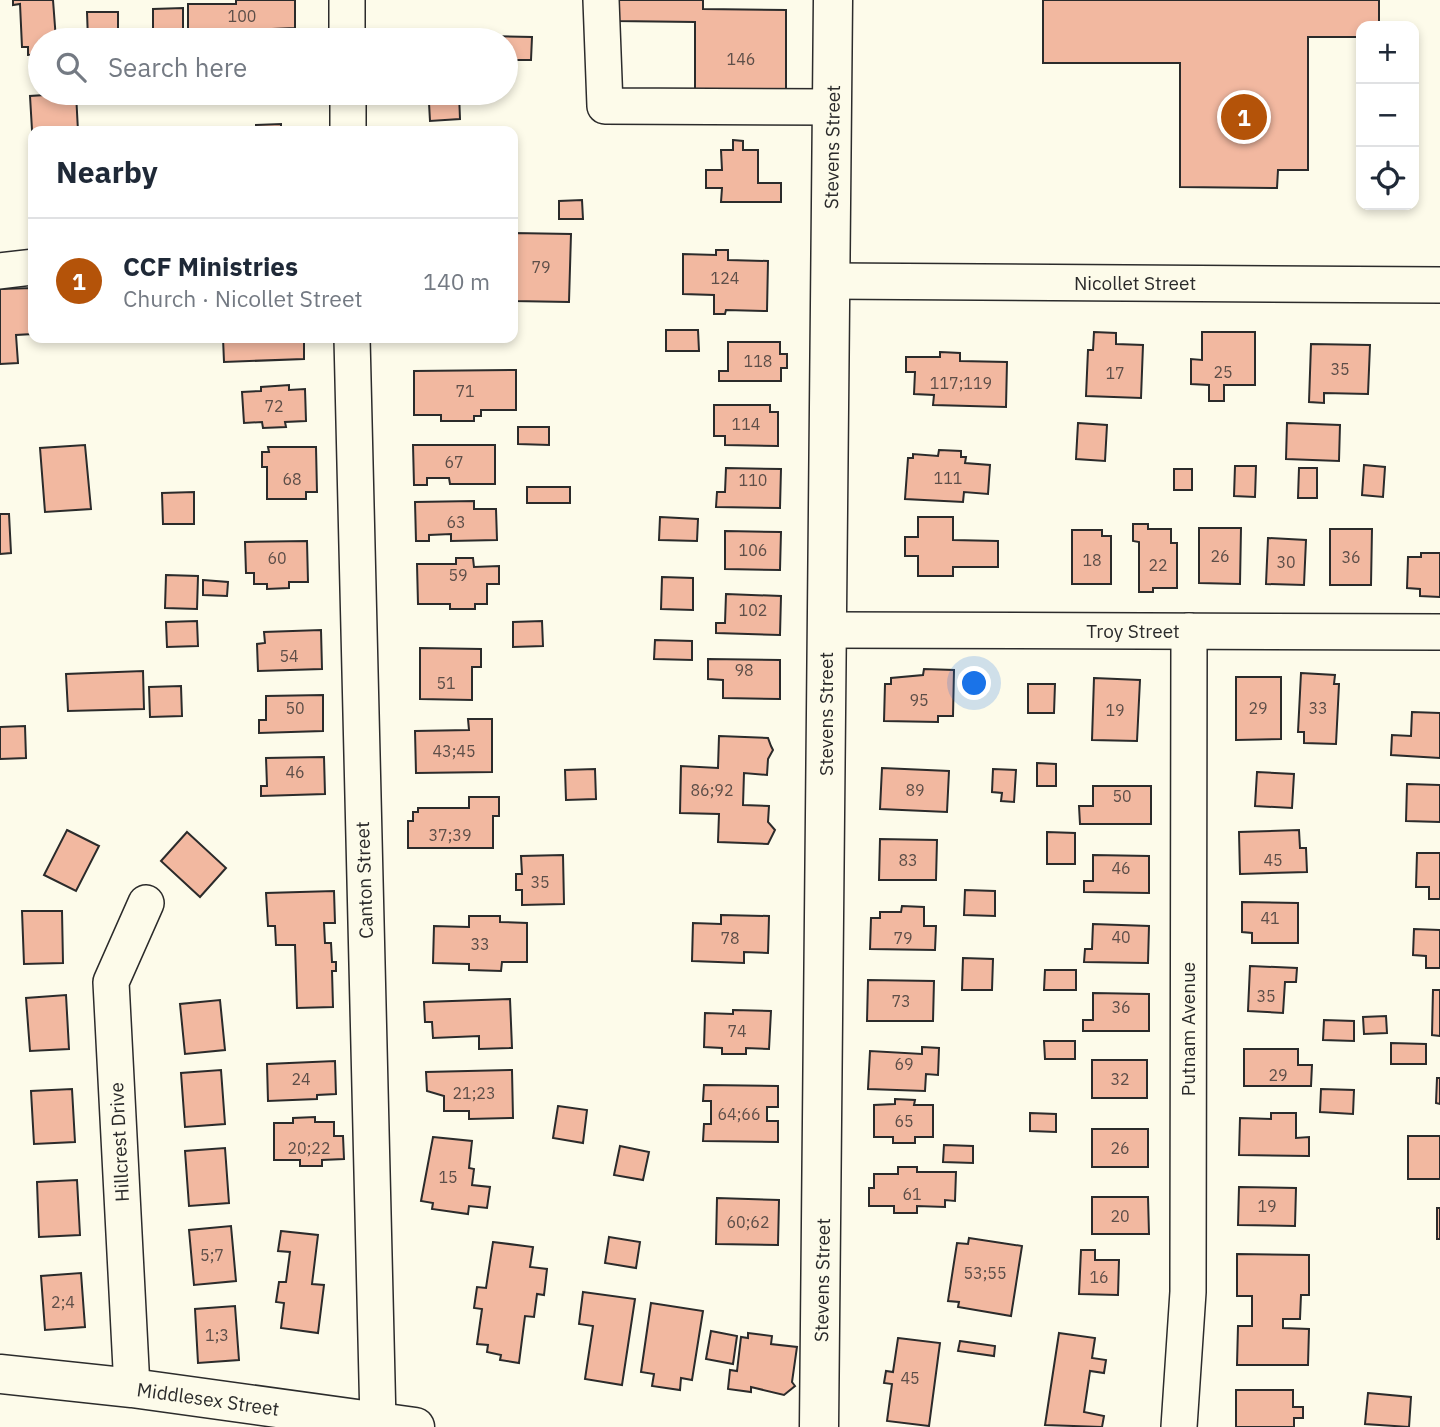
<!DOCTYPE html>
<html lang="en">
<head>
<meta charset="utf-8">
<style>
	:root { --surface:#fff; --page:#f2f2f3; --text:#1f2937; --muted:#747a83; --line:#e0e1e3; --accent:#b45309 }
	body { margin:0; font-family:"IBM Plex Sans",sans-serif; background:var(--page); color:var(--text) }
	.controls { position:absolute; right:21px; top:21px; display:grid; overflow:hidden; border-radius:14px; box-shadow:0 4px 10px #0003 }
	.controls button { width:63px; height:63px; display:grid; place-items:center; padding:0; border:0; border-bottom:2px solid var(--line); background:var(--surface); color:var(--text); font:35px sans-serif }
	.you { position:absolute; left:975px; top:684px; width:24px; height:24px; margin:-18px; border:5px solid #fff; border-radius:50%; background:#1a73e8; box-shadow:0 0 0 10px #1a73e833 }
	.badge { display:grid; place-items:center; width:46px; height:46px; border-radius:50%; background:var(--accent); color:#fff; font-size:23px; font-weight:700 }
	.pin { position:absolute; translate:-50% -50%; border:4px solid #fff; box-shadow:0 2px 7px #0006 }
	.list { margin:0; padding:0; list-style:none }
	h2 { display:flex; justify-content:space-between; align-items:center; height:91px; margin:0; padding:0 28px; font-size:30px }
	h2 small { font-size:23px; font-weight:400; color:var(--muted) }
	.list li { display:grid; grid-template-columns:46px 1fr auto; gap:21px; align-items:center; box-sizing:border-box; height:126px; padding:0 28px; border-top:2px solid var(--line) }
	.list b { display:block; font-size:26px; white-space:nowrap }
	.list p { margin:0; font-size:23px; white-space:nowrap; color:var(--muted) }
	.list em { font-size:23px; font-style:normal; color:var(--muted) }
	.icon { flex:none; width:38px; height:38px; fill:none; stroke:currentColor; stroke-width:2; stroke-linecap:round; stroke-linejoin:round }
	.map { position:relative; flex:none; width:1440px; height:1427px; overflow:hidden }
	.search { position:absolute; background:var(--surface); box-shadow:0 4px 10px #0003; left:28px; top:28px; width:490px; height:77px; display:flex; align-items:center; gap:18px; box-sizing:border-box; padding:0 24px; border-radius:38px; color:var(--muted); font-size:26px }
	.panel { position:absolute; background:var(--surface); box-shadow:0 4px 10px #0003; left:28px; top:126px; width:490px; height:217px; border-radius:14px }
	.map>svg:first-child { display:block }
	.building { fill:#f2b8a0; stroke:#2b2b2b; stroke-width:2 }
	.lines { fill:none; stroke-linecap:round; stroke-linejoin:round }
	.minor-casing { stroke:#2b2b2b; stroke-width:38 }
	.major-casing { stroke:#2b2b2b; stroke-width:41 }
	.minor { stroke:#fdfbea; stroke-width:35 }
	.major { stroke:#fdfbea; stroke-width:38 }
	.labels { text-anchor:middle; stroke-width:5; stroke-linejoin:round; paint-order:stroke }
	.number-label { font-size:16px; fill:#5d4e48 }
	.street-label { font-size:19px; fill:#2b2b2b; stroke:#fdfbea }
</style>
</head>
<body>
<div class="map">
<svg width="1440" height="1427" viewBox="0 0 1440 1427">
	<rect width="100%" height="100%" fill="#fdfbea"/>
	<g class="building">
		<path d="M13,0H53L56,40H40V54L28,55V47H22L20,4L13,5Z"/>
		<path d="M236,0H295V28L273,29L274,34L253,35V29H223V37L188,38V4H236Z"/>
		<path d="M615,0H703V9L786,10V97L695,96V22L615,21Z"/>
		<path d="M1043,0H1379V26H1361V37H1308V170H1278L1277,188L1180,187V63H1043Z"/>
		<path d="M183,8V40H153V9Z"/>
		<path d="M87,12H118V40H88Z"/>
		<path d="M490,36L532,37L531,60H506V40H490Z"/>
		<path d="M76,93L78,131H33V147L30,96Z"/>
		<path d="M234,93H297V94H276V100H257V96L234,97Z"/>
		<path d="M422,93H459L460,119L430,121L429,103H423Z"/>
		<path d="M281,124V130L296,131H234L256,129V125Z"/>
		<path d="M733,140L743,141V150H758V183H781V202H721L722,188H706V170H722L721,150H733Z"/>
		<path d="M582,200L583,219H559V201Z"/>
		<path d="M513,233L571,234L569,302L513,301Z"/>
		<path d="M716,250H728V260L768,261L767,311L726,310L725,314H714V295L683,294V254L716,255Z"/>
		<path d="M33,288V334L16,335L18,363L0,364V289Z"/>
		<path d="M666,330H698L699,351H666Z"/>
		<path d="M1094,332L1116,333V344L1143,345L1141,398L1086,396L1088,350H1093Z"/>
		<path d="M1202,332H1255V385H1224V401H1209V385L1191,384V359L1202,360Z"/>
		<path d="M223,338H304V359L224,362Z"/>
		<path d="M728,342H780V354H787V368H781V381H719V371H728Z"/>
		<path d="M1311,344L1370,345L1368,394L1324,393V403L1309,402Z"/>
		<path d="M940,352L960,353V361L1007,362L1006,407L933,405L934,395L914,394L915,372H906V357H940Z"/>
		<path d="M516,370V410H481V416H474V421H441V415H414V371Z"/>
		<path d="M289,385V390L305,389L306,421L285,422L286,427L263,428L262,422L244,423L242,392L261,391V387Z"/>
		<path d="M714,405H770V412H778V446L725,445V436H714Z"/>
		<path d="M1078,423L1107,425L1105,461L1076,459Z"/>
		<path d="M1287,423L1340,425L1339,461L1286,459Z"/>
		<path d="M518,427H549V445L518,444Z"/>
		<path d="M85,445L91,509L45,512L40,448Z"/>
		<path d="M413,445H495V484H450L449,478H427V485H414Z"/>
		<path d="M268,447H316L317,492H306V499H267V467H262V452H269Z"/>
		<path d="M939,450L961,451V457H966L965,463L990,465L988,494L964,492L963,502L905,499L908,458H913V454L938,456Z"/>
		<path d="M1364,465L1385,467L1383,497L1362,495Z"/>
		<path d="M1235,466H1256L1255,497L1234,496Z"/>
		<path d="M726,468L781,469L780,508L716,507L717,492H725Z"/>
		<path d="M1299,468H1317V498H1298Z"/>
		<rect x="1174" y="469" width="18" height="21"/>
		<rect x="527" y="487" width="43" height="16"/>
		<path d="M194,492V524H163L162,493Z"/>
		<path d="M474,501V509H496L497,540L451,541V534L429,535V541H416L415,502Z"/>
		<path d="M0,514H9L11,553L0,554Z"/>
		<path d="M660,517L698,519L697,541L659,540Z"/>
		<path d="M918,517H953V540L998,541V567H953V576H918V556H905V537H918Z"/>
		<path d="M1133,524H1148V529H1171V543H1177V588H1153V592H1139V542L1133,541Z"/>
		<path d="M1199,528H1241L1240,584L1199,583Z"/>
		<path d="M1330,529H1372L1371,585H1330Z"/>
		<path d="M1072,530H1102V536H1111V584H1072Z"/>
		<path d="M725,531L781,532L780,570L725,569Z"/>
		<path d="M1268,538L1306,540L1304,585L1266,584Z"/>
		<path d="M307,541L308,582H289V588L267,589V584H254V573H246L245,542Z"/>
		<path d="M1421,553H1440V597L1420,596V589L1407,588L1408,557H1421Z"/>
		<path d="M456,558H473L474,567L499,566V584H487V604H475V609H450V604H418L417,564H456Z"/>
		<path d="M166,575L198,576L197,609L165,608Z"/>
		<path d="M662,577L693,578V610L661,609Z"/>
		<path d="M203,580L228,582L227,596L203,595Z"/>
		<path d="M726,594L781,596L780,635L716,633V623H725Z"/>
		<path d="M197,621L198,646L167,647L166,622Z"/>
		<path d="M542,621L543,646L513,647V622Z"/>
		<path d="M321,630L322,669L258,671L257,644L265,643L264,632Z"/>
		<path d="M655,640L692,641V660L654,659Z"/>
		<path d="M420,648L481,649V667H472V700L420,699Z"/>
		<path d="M708,659L780,660V699L723,698V680L708,679Z"/>
		<path d="M924,669L954,670L953,716H938V722L884,721L885,684H891V678L923,675Z"/>
		<path d="M143,671L144,709L68,711L66,674Z"/>
		<path d="M1301,673L1335,675L1334,684H1339L1336,744L1304,743V732H1298Z"/>
		<path d="M1236,677H1281V739L1236,740Z"/>
		<path d="M1094,678L1140,680L1137,741L1092,740Z"/>
		<path d="M1028,684H1055L1054,713H1028Z"/>
		<path d="M181,686L182,716L150,717L149,687Z"/>
		<path d="M323,695V731L259,733V720H266V696Z"/>
		<path d="M1412,712L1440,713V758L1391,755L1392,735L1411,736Z"/>
		<path d="M468,719H492V772L416,773L415,731L469,730Z"/>
		<path d="M25,726L26,758L0,759V727Z"/>
		<path d="M719,736L768,738L771,746L773,750L768,759L767,775L744,773L743,805L769,806L768,822L775,830L768,844L718,842L719,814L680,813L681,766L718,768Z"/>
		<path d="M324,757L325,794L261,796V786H267L266,758Z"/>
		<path d="M1037,763L1056,764V786H1037Z"/>
		<path d="M882,768L949,771L947,812L880,809Z"/>
		<path d="M595,769L596,799L566,800L565,770Z"/>
		<path d="M993,769L1016,770L1014,802L1001,801L1002,793L992,792Z"/>
		<path d="M1257,772L1294,774L1292,808L1255,806Z"/>
		<path d="M1407,784L1440,785V822L1406,821Z"/>
		<path d="M1093,786H1151V824H1080L1079,806H1093Z"/>
		<path d="M469,797H499V816H493V848H408V821H413V812H418V808H469Z"/>
		<path d="M67,830L99,846L76,891L44,875Z"/>
		<path d="M1299,830L1300,848H1306L1307,872L1240,874L1239,832Z"/>
		<path d="M187,832L226,868L200,897L161,861Z"/>
		<path d="M1047,832L1075,833V864H1047Z"/>
		<path d="M880,839L937,840L936,880H879Z"/>
		<path d="M1417,853H1440V899H1429V887H1416Z"/>
		<path d="M563,855L564,904L522,905V890H516V874H522L521,856Z"/>
		<path d="M1093,855L1149,856V893L1084,892V881H1093Z"/>
		<path d="M965,890L995,891V916L964,915Z"/>
		<path d="M334,891L335,923H324L325,943H331L332,962H336V971H332L333,1007L297,1008L295,945H276L275,926H268L266,893Z"/>
		<path d="M1242,902L1298,903V943H1252V933L1242,932Z"/>
		<path d="M902,906L924,907V926H936L935,950L870,949L871,918H880V912H901Z"/>
		<path d="M22,911H62L63,963L24,964Z"/>
		<path d="M721,915L769,916L768,953L744,952V963L692,961L693,923L721,924Z"/>
		<path d="M469,916H500V922L527,923V962H502L501,971L469,970V964L433,963L434,926L469,927Z"/>
		<path d="M1093,924L1149,926L1148,963L1084,962L1085,949H1092Z"/>
		<path d="M1414,929L1440,930V968H1426V956L1413,955Z"/>
		<path d="M963,958L993,959L992,990H962Z"/>
		<path d="M1250,966L1297,968L1296,982H1285L1283,1013L1248,1011Z"/>
		<path d="M1045,970H1076V990H1044Z"/>
		<path d="M868,980L934,981L933,1021H867Z"/>
		<path d="M1433,990H1440V1036L1432,1035Z"/>
		<path d="M1093,993L1149,994V1031H1083V1020H1093Z"/>
		<path d="M66,995L69,1049L30,1051L26,998Z"/>
		<path d="M510,999L512,1048L479,1049V1036L433,1038L432,1022H425L424,1002Z"/>
		<path d="M220,1000L225,1050L185,1054L180,1004Z"/>
		<path d="M733,1010L771,1011L769,1049L746,1048V1054H722V1048L704,1047L705,1013L733,1014Z"/>
		<path d="M1386,1016L1387,1033L1364,1034L1363,1017Z"/>
		<path d="M1324,1020L1354,1021V1041L1323,1040Z"/>
		<path d="M1044,1041H1075V1059H1045Z"/>
		<path d="M1391,1043L1426,1044V1064H1391Z"/>
		<path d="M922,1047L939,1048L938,1075L926,1074L925,1091L868,1089L870,1051L922,1054Z"/>
		<path d="M1244,1049H1298V1065H1312L1311,1086H1244Z"/>
		<rect x="1092" y="1060" width="55" height="38"/>
		<path d="M335,1061L336,1094L317,1095V1099L268,1101L267,1064Z"/>
		<path d="M221,1070L225,1124L185,1127L181,1073Z"/>
		<path d="M512,1070L513,1118L469,1119V1111H444V1096L427,1091L426,1072Z"/>
		<path d="M1437,1078H1440V1104L1436,1103Z"/>
		<path d="M704,1085L778,1086V1107H767V1121H778V1142L703,1141L704,1124H711V1101H703Z"/>
		<path d="M72,1089L75,1142L34,1144L31,1091Z"/>
		<path d="M1321,1089L1354,1090L1353,1114L1320,1112Z"/>
		<path d="M895,1099L915,1100L914,1105H933V1137H915V1143H893V1137H874V1105L895,1104Z"/>
		<path d="M558,1106L587,1110L583,1143L553,1138Z"/>
		<path d="M1030,1113L1056,1114V1132L1030,1131Z"/>
		<path d="M1271,1113H1296V1138L1309,1137V1156L1239,1155L1240,1118L1271,1119Z"/>
		<path d="M315,1117V1122H334V1136H343L344,1159L322,1160V1166H300V1160H274V1123H293V1118Z"/>
		<rect x="1092" y="1129" width="56" height="38"/>
		<rect x="1408" y="1136" width="32" height="43"/>
		<path d="M433,1137L472,1141L469,1168L474,1169L472,1185L490,1187L487,1208L469,1206L468,1214L432,1209L433,1203L421,1201Z"/>
		<path d="M944,1145L973,1146V1163L943,1162Z"/>
		<path d="M620,1146L649,1152L643,1180L614,1175Z"/>
		<path d="M225,1148L229,1203L189,1206L185,1151Z"/>
		<path d="M898,1167H917V1172H956L955,1201L945,1200V1207L917,1206V1213H894V1206H869V1188H874V1174H898Z"/>
		<path d="M77,1180L80,1235L39,1237L37,1182Z"/>
		<path d="M1239,1187L1296,1188L1295,1226L1238,1225Z"/>
		<path d="M1092,1197H1148L1149,1234H1092Z"/>
		<path d="M717,1198L779,1200L778,1245L716,1244Z"/>
		<rect x="1437" y="1208" width="3" height="31"/>
		<path d="M231,1226L236,1281L194,1285L189,1230Z"/>
		<path d="M281,1231L318,1235L312,1284L324,1285L318,1333L281,1328L284,1303L276,1302L279,1282H286L290,1252L278,1251Z"/>
		<path d="M609,1237L640,1242L636,1268L605,1263Z"/>
		<path d="M969,1238L1022,1246L1011,1316L958,1307L959,1302L948,1301L957,1243L968,1244Z"/>
		<path d="M493,1242L533,1247L530,1267L547,1269L544,1295L537,1294L534,1317L525,1316L519,1363L500,1360L501,1355L487,1352L488,1345L477,1344L482,1309L474,1308L477,1287L486,1288Z"/>
		<path d="M1081,1250H1095V1260H1119L1118,1295L1079,1294Z"/>
		<path d="M1237,1254L1309,1255V1295H1301L1300,1319H1283V1328L1309,1329L1308,1365H1237L1238,1326H1252V1296H1237Z"/>
		<path d="M81,1273L85,1327L45,1330L41,1276Z"/>
		<path d="M583,1292L635,1299L622,1385L585,1379L593,1326L579,1324Z"/>
		<path d="M651,1303L703,1311L692,1380L681,1378L680,1390L652,1386L654,1374L641,1372Z"/>
		<path d="M235,1306L239,1360L198,1363L195,1309Z"/>
		<path d="M711,1331L737,1336L733,1364L706,1359Z"/>
		<path d="M748,1333L772,1336L771,1344L797,1347L792,1382L795,1386L784,1395L751,1387V1392L728,1389L730,1370L737,1371L741,1337L748,1338Z"/>
		<path d="M1059,1333L1095,1338L1092,1358L1106,1360L1104,1373L1090,1371L1084,1412L1104,1416L1102,1427L1045,1425Z"/>
		<path d="M898,1338L940,1343L929,1426L887,1421L892,1384L884,1383L886,1371L893,1372Z"/>
		<path d="M960,1341L995,1346L994,1356L958,1351Z"/>
		<path d="M1236,1390H1293V1407H1303V1418H1294V1427H1236Z"/>
		<path d="M1368,1393L1411,1397L1409,1427L1365,1424Z"/>
	</g>
	<g class="lines">
		<defs>
			<g id="minor">
				<path d="M347,0V40"/>
				<path d="M601,0L605,106L832,107"/>
				<path d="M348,93V131"/>
				<path d="M0,271L33,267"/>
				<path d="M830,281L1440,285"/>
				<path d="M352,338L378,1422"/>
				<path d="M827,630L1440,632"/>
				<path d="M132,1388L111,982L146,903"/>
				<path d="M1179,1427L1188,1292L1189,631"/>
			</g>
			<g id="major">
				<path d="M0,1374L132,1388L415,1427"/>
				<path d="M819,1427L833,0"/>
			</g>
		</defs>
		<use href="#minor" class="minor-casing"/>
		<use href="#major" class="major-casing"/>
		<use href="#minor" class="minor"/>
		<use href="#major" class="major"/>
	</g>
	<g class="labels">
		<g class="number-label">
			<text x="242" y="22">100</text>
			<text x="741" y="65">146</text>
			<text x="541" y="273">79</text>
			<text x="725" y="284">124</text>
			<text x="758" y="367">118</text>
			<text x="1340" y="375">35</text>
			<text x="1223" y="378">25</text>
			<text x="1115" y="379">17</text>
			<text x="961" y="389">117;119</text>
			<text x="465" y="397">71</text>
			<text x="274" y="412">72</text>
			<text x="746" y="430">114</text>
			<text x="454" y="468">67</text>
			<text x="948" y="484">111</text>
			<text x="292" y="485">68</text>
			<text x="753" y="486">110</text>
			<text x="456" y="528">63</text>
			<text x="753" y="556">106</text>
			<text x="1220" y="562">26</text>
			<text x="1351" y="563">36</text>
			<text x="277" y="564">60</text>
			<text x="1092" y="566">18</text>
			<text x="1286" y="568">30</text>
			<text x="1158" y="571">22</text>
			<text x="458" y="581">59</text>
			<text x="753" y="616">102</text>
			<text x="289" y="662">54</text>
			<text x="744" y="676">98</text>
			<text x="446" y="689">51</text>
			<text x="919" y="706">95</text>
			<text x="295" y="714">50</text>
			<text x="1258" y="714">29</text>
			<text x="1318" y="714">33</text>
			<text x="1115" y="716">19</text>
			<text x="454" y="757">43;45</text>
			<text x="295" y="778">46</text>
			<text x="712" y="796">86;92</text>
			<text x="915" y="796">89</text>
			<text x="1122" y="802">50</text>
			<text x="450" y="841">37;39</text>
			<text x="908" y="866">83</text>
			<text x="1273" y="866">45</text>
			<text x="1121" y="874">46</text>
			<text x="540" y="888">35</text>
			<text x="1270" y="924">41</text>
			<text x="1121" y="943">40</text>
			<text x="730" y="944">78</text>
			<text x="903" y="944">79</text>
			<text x="480" y="950">33</text>
			<text x="1266" y="1002">35</text>
			<text x="901" y="1007">73</text>
			<text x="1121" y="1013">36</text>
			<text x="737" y="1037">74</text>
			<text x="904" y="1070">69</text>
			<text x="1278" y="1081">29</text>
			<text x="301" y="1085">24</text>
			<text x="1120" y="1085">32</text>
			<text x="474" y="1099">21;23</text>
			<text x="739" y="1120">64;66</text>
			<text x="904" y="1127">65</text>
			<text x="309" y="1154">20;22</text>
			<text x="1120" y="1154">26</text>
			<text x="448" y="1183">15</text>
			<text x="912" y="1200">61</text>
			<text x="1267" y="1212">19</text>
			<text x="1120" y="1222">20</text>
			<text x="748" y="1228">60;62</text>
			<text x="212" y="1261">5;7</text>
			<text x="985" y="1279">53;55</text>
			<text x="1099" y="1283">16</text>
			<text x="63" y="1308">2;4</text>
			<text x="217" y="1341">1;3</text>
			<text x="910" y="1384">45</text>
		</g>
		<g class="street-label">
			<text transform="translate(832 147) rotate(-89)" y="7">Stevens Street</text>
			<text x="1135" y="290">Nicollet Street</text>
			<text x="1133" y="638">Troy Street</text>
			<text transform="translate(826 714) rotate(-90)" y="7">Stevens Street</text>
			<text transform="translate(364 880) rotate(-92)" y="7">Canton Street</text>
			<text transform="translate(1188 1029) rotate(-90)" y="7">Putnam Avenue</text>
			<text transform="translate(119 1142) rotate(-93)" y="7">Hillcrest Drive</text>
			<text transform="translate(822 1280) rotate(-89)" y="7">Stevens Street</text>
			<text transform="translate(208 1399) rotate(8)" y="7">Middlesex Street</text>
		</g>
	</g>
</svg>
<div class="controls">
<button>+</button>
<button>−</button>
<button><svg class="icon" aria-label="locate" viewBox="0 0 24 24"><circle cx="12" cy="12" r="6"/><path d="M12 2v4M12 18v4M2 12h4M18 12h4"/></svg></button>
</div>
<div class="you"></div>
<div class="pin badge" style="left:1244px;top:117px">1</div>
<div class="search"><svg class="icon" aria-label="search" viewBox="0 0 24 24"><circle cx="10" cy="10" r="6"/><path d="M15 15l6 6"/></svg>Search here</div>
<section class="panel">
<h2>Nearby<small></small></h2>
<ul class="list">
<li><span class="badge">1</span><div><b>CCF Ministries</b><p>Church · Nicollet Street</p></div><em>140 m</em></li>
</ul>
</section>
</div>
</body>
</html>
